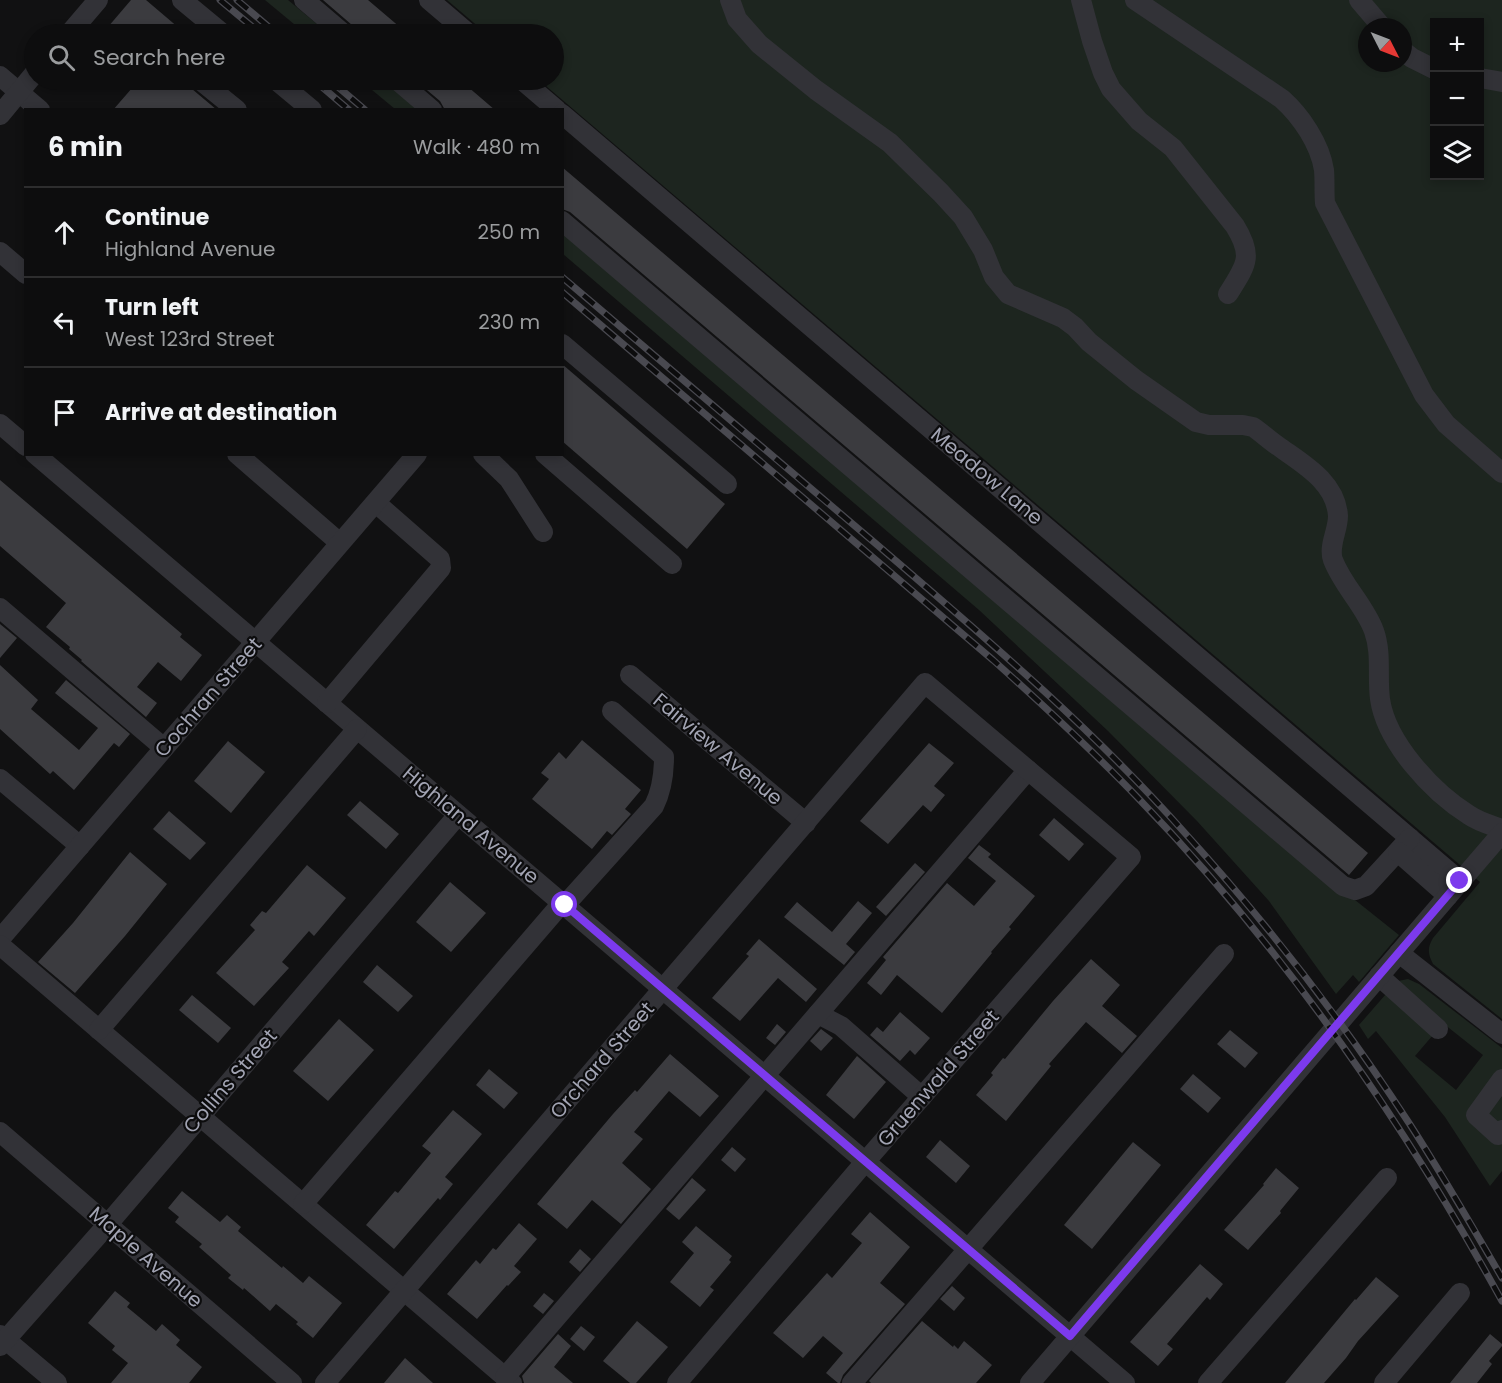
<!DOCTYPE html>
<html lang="en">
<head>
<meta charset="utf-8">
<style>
	:root { --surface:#0d0d0e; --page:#161617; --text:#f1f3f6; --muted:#9a9c9e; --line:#2d2d2e }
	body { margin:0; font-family:Poppins,sans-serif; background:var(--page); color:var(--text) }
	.controls { position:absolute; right:18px; top:18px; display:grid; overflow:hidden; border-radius:0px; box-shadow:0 3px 9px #0003 }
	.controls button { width:54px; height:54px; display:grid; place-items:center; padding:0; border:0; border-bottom:2px solid var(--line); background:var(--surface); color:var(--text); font:30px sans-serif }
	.compass { position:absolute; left:1358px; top:18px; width:54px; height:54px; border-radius:50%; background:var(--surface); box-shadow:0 3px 9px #0003; rotate:132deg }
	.stop { position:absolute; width:18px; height:18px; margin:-14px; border:4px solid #7c3aed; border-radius:50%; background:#fff }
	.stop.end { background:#7c3aed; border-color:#fff; box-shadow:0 2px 6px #0008 }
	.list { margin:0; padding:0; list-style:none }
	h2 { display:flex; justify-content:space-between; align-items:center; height:78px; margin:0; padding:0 24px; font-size:26px }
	h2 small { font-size:20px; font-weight:400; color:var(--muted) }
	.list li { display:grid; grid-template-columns:39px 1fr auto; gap:18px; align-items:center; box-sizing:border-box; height:90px; padding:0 24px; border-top:2px solid var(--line) }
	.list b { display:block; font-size:22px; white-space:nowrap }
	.list p { margin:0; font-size:20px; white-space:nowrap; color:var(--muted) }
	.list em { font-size:20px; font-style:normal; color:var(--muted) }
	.icon { flex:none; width:33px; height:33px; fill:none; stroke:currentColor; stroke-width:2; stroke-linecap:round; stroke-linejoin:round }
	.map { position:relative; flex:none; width:1502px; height:1383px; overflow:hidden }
	.search { position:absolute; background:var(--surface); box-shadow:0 3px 9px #0003; left:24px; top:24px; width:540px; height:66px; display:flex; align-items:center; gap:15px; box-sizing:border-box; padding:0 21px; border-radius:33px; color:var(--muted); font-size:22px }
	.panel { position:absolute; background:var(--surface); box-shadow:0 3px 9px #0003; left:24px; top:108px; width:540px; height:348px; border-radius:0px }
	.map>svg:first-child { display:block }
	.green { fill:#1d251f; fill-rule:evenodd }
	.building { fill:#3b3b3f }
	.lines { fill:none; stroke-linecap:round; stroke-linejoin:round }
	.minor { stroke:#323237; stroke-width:20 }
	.rail-casing { stroke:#494950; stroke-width:7 }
	.rail { stroke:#0c0c0d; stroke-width:4.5; stroke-dasharray:14; stroke-linecap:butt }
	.route { stroke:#7c3aed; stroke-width:8 }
	.labels { text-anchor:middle; stroke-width:4.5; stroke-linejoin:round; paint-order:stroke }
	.street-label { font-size:20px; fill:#a2a4b3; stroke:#0c0c0d }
</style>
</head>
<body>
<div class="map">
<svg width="1502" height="1383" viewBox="0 0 1502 1383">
	<rect width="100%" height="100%" fill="#111112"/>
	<g class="green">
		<path d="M265,0H288L329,34H306Z"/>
		<path d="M447,0H1502V1019L1433,964C1428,954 1427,948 1433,938L1480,882L539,80H554V34H487ZM1434,22H1480V176H1434ZM1367,27H1403V63H1367Z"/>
		<path d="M360,80H383L419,109H395Z"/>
		<path d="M562,231L893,509L1124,712L1207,782L1399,935L1359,982L1353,975L1336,994L1269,901L1197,821L1108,731L979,610L563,254Z"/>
		<path d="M1408,979L1419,984L1502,1048V1171L1490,1186L1445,1117L1376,1031L1368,1039L1359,1025L1386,994L1433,1035L1415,1056L1456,1090L1483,1055L1410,997L1398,981Z"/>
	</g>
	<g class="building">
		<path d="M131,0H146L186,34H102Z"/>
		<path d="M323,0H368L408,34H359L352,25Z"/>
		<path d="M139,80H188L192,89L217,110H113Z"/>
		<path d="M415,80H460L495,110H445L440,101Z"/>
		<path d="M562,167L1368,853L1349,875L570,212L562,209Z"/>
		<path d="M562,364L725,504L687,549L562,441Z"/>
		<path d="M0,480L182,634L180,637L202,655L181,681L158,662L137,687L157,703L146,717L81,661L82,660L69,649L70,647L46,627L66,603L0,546Z"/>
		<path d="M0,624L17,638L0,658Z"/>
		<path d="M0,665L38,700L31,709L79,750L98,728L55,693L66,680L130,734L119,747L114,743L74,790L53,771L50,774L0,729Z"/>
		<path d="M582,740L641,790L625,809L631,814L612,835L607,831L592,849L532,799L549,779L541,773L559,752L566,759Z"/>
		<path d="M228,741L265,772L231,813L194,781Z"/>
		<path d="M929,743L954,763L934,786L945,795L931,812L923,805L888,844L860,821Z"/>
		<path d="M360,801L399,834L386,849L347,815Z"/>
		<path d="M169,811L206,843L190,860L153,829Z"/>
		<path d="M1054,818L1084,844L1069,861L1039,835Z"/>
		<path d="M979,845L991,854L988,857L1035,896L1009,927L1011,929L991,952L992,953L942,1013L897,975L881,995L867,983L886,960L883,957L947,883L974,906L996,881L968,858Z"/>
		<path d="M130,852L167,884L125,936L75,993L38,962L73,923Z"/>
		<path d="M915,863L925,872L886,916L876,907Z"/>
		<path d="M307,865L346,898L314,936L309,931L282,962L289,968L254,1006L216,973L255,930L250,925L262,911L266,913Z"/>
		<path d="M450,882L486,913L451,952L416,922Z"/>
		<path d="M858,901L872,913L846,944L855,952L844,965L784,917L797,902L832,932Z"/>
		<path d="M759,939L817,989L806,1002L778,978L740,1021L712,998L749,956L746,954Z"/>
		<path d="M1091,959L1120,985L1102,1006L1137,1036L1122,1053L1086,1022L1049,1064L1051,1066L1006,1121L976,1095L993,1075L991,1073L1003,1058L1005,1059L1053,1001Z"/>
		<path d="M377,965L413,996L398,1012L363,982Z"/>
		<path d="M192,995L231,1028L218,1043L179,1010Z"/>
		<path d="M900,1012L930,1038L915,1055L910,1050L900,1061L870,1035L877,1027L883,1032Z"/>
		<path d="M339,1019L374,1050L328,1101L293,1071Z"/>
		<path d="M777,1024L786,1032L775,1045L766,1038Z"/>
		<path d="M821,1029L833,1038L821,1051L810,1041Z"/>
		<path d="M1230,1030L1258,1053L1245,1068L1217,1044Z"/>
		<path d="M670,1054L719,1096L700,1117L669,1091L634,1132L643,1139L622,1163L651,1189L621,1224L592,1200L567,1229L537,1204L613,1114L635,1090L637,1092Z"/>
		<path d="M857,1056L886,1082L854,1119L826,1095Z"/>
		<path d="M489,1069L518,1093L504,1109L476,1085Z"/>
		<path d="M1193,1074L1221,1098L1208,1113L1180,1089Z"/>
		<path d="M453,1110L482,1134L445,1177L453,1184L440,1200L438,1198L394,1249L366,1225L395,1191L398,1193L431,1153L422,1146Z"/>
		<path d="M940,1140L970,1166L956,1183L926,1157Z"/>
		<path d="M1133,1142L1161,1165L1092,1249L1064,1225Z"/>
		<path d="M732,1147L746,1159L735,1172L721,1160Z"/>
		<path d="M1276,1168L1299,1188L1280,1211L1281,1213L1248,1250L1224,1230L1264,1185L1263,1184Z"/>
		<path d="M692,1178L706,1190L679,1220L666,1209Z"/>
		<path d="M182,1191L220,1222L227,1215L241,1227L238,1231L282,1268L283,1266L303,1283L309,1276L342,1303L313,1338L296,1324L298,1322L276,1304L270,1311L244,1288L243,1290L228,1278L231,1275L199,1247L202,1244L175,1222L179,1217L168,1208Z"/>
		<path d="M870,1212L910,1247L880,1283L905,1304L843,1375L840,1383H838L826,1373L843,1353L823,1336L803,1358L773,1333L827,1273L832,1278L862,1243L851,1234Z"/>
		<path d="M519,1223L537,1239L514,1266L521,1272L508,1286L507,1285L477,1319L447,1294L476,1260L480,1264L493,1248L496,1250Z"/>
		<path d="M696,1226L732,1256L729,1260L731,1262L710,1287L714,1290L700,1307L670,1282L694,1253L682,1242Z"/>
		<path d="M580,1249L591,1259L580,1272L569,1262Z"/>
		<path d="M1200,1264L1223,1284L1210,1300L1207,1297L1167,1344L1173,1349L1158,1366L1130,1342Z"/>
		<path d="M1376,1277L1399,1296L1358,1341L1346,1358L1324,1383H1285L1355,1299L1356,1300Z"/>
		<path d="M952,1286L965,1298L954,1311L940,1299Z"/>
		<path d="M115,1291L130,1303L127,1307L156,1331L162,1324L180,1340L176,1345L202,1367L189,1383H111L128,1363L112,1350L115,1346L88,1323Z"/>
		<path d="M544,1293L554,1301L543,1314L533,1306Z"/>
		<path d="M637,1321L668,1347L636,1383H630L603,1361Z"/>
		<path d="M922,1321L953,1347L954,1345L958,1349L964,1341L992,1365L976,1383H871L869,1381Z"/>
		<path d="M581,1326L595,1337L584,1351L570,1339Z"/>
		<path d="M558,1334L571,1346L554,1367L573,1383H524L522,1376Z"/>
		<path d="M1490,1334L1502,1344V1346L1489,1361L1492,1364L1477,1383H1450Z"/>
		<path d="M405,1358L433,1383H384Z"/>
	</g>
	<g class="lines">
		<g class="minor">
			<path d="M182,0L223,34"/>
			<path d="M304,0L344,34"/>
			<path d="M429,0L469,34"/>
			<path d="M730,0L737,19L759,44L816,90L890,143L941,193L963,217L983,250L994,277L1008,294L1063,318L1075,327L1089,342L1136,380L1196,422L1209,425H1243L1253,427C1262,433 1269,440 1278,446C1303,464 1336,482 1338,516C1338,531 1328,546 1333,560C1343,586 1365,606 1374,631C1382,653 1377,677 1380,699C1386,742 1432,792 1469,815C1479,822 1491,825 1502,829"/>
			<path d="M1081,0L1092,41L1103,73L1111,89L1139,121L1173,148L1235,226C1254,257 1246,265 1228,294"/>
			<path d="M1135,0L1282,99C1301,116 1320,144 1324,170C1325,181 1324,192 1325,203L1424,395L1446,424L1502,473"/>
			<path d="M1359,0L1382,27"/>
			<path d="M69,34L98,0"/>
			<path d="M1403,51L1412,58L1434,69"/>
			<path d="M0,76L40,110"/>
			<path d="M1480,78L1502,82"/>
			<path d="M200,80L237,110"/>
			<path d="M276,80L312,110"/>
			<path d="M397,80L432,110"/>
			<path d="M522,80L557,110"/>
			<path d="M562,114L1460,881"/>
			<path d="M0,115L34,74"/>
			<path d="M562,221L1343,886L1355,890L1366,886L1410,838"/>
			<path d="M0,252L26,274"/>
			<path d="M562,344L727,484"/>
			<path d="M0,424L26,446"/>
			<path d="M35,454L1125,1383"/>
			<path d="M237,454L340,543"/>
			<path d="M483,454L509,479L543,532"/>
			<path d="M545,454L672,564"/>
			<path d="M0,608L164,748"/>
			<path d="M630,675L806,823"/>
			<path d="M327,703L441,568L440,559L376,503"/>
			<path d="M0,779L80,846"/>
			<path d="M1398,852L1448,896"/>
			<path d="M565,905L654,806C662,790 664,775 664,757L612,711"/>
			<path d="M0,939L417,454"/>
			<path d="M0,945L512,1383"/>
			<path d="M1399,953L1502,1034"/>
			<path d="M1379,976L1438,1029"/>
			<path d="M818,1014L841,1026L922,1097"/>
			<path d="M99,1030L357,729"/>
			<path d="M1502,1079L1476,1115L1498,1135L1502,1130"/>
			<path d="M0,1132L292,1383"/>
			<path d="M303,1204L562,903"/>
			<path d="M0,1335L57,1383"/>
			<path d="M0,1346L108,1224L458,815"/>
			<path d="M505,1377L1028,770"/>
			<path d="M325,1383L925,683L1131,857L865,1162L677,1383"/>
			<path d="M852,1383L1224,954"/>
			<path d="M1030,1383L1502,833"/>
			<path d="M1208,1383L1387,1178"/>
			<path d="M1384,1383L1460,1293"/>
		</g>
		<defs>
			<g id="rail">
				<path d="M220,0L261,34"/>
				<path d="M237,0L277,34"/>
				<path d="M314,80L349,110"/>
				<path d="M330,80L365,110"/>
				<path d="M562,277C667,366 771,455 875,543C982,635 1090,726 1184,832C1267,923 1342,1020 1409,1123C1442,1174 1472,1226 1502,1278"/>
				<path d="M562,292L993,660C1043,705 1092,750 1138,798C1282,947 1402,1119 1502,1301"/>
			</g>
		</defs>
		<use href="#rail" class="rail-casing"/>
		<use href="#rail" class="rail"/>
	</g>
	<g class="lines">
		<path class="route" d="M565,905L1070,1336L1460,881"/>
	</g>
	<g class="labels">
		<g class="street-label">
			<text transform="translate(987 476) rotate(40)" y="7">Meadow Lane</text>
			<text transform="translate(208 697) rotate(-49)" y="7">Cochran Street</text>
			<text transform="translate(718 749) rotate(40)" y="7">Fairview Avenue</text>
			<text transform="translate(471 825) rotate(40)" y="7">Highland Avenue</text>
			<text transform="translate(602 1060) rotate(-49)" y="7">Orchard Street</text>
			<text transform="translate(938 1078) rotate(-49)" y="7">Gruenwald Street</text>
			<text transform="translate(230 1081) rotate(-49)" y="7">Collins Street</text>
			<text transform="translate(146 1257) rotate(41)" y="7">Maple Avenue</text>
		</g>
	</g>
</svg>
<div class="controls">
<button>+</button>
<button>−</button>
<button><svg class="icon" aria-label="layers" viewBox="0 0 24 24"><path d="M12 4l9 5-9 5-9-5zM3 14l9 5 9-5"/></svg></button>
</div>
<svg class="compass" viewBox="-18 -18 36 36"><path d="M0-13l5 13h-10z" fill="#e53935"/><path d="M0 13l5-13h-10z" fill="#9a9c9e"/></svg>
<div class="stop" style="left:565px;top:905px"></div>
<div class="stop end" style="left:1460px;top:881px"></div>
<div class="search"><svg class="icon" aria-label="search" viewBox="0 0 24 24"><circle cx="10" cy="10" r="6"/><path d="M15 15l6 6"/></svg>Search here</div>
<section class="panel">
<h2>6 min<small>Walk · 480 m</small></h2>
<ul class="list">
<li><svg class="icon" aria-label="ahead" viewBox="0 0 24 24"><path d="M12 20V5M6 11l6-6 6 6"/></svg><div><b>Continue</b><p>Highland Avenue</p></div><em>250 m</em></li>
<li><svg class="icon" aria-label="left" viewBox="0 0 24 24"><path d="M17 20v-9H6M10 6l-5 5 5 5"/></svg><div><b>Turn left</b><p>West 123rd Street</p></div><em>230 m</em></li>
<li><svg class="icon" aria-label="arrive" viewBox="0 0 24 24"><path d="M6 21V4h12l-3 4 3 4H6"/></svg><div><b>Arrive at destination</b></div></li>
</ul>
</section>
</div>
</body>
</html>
